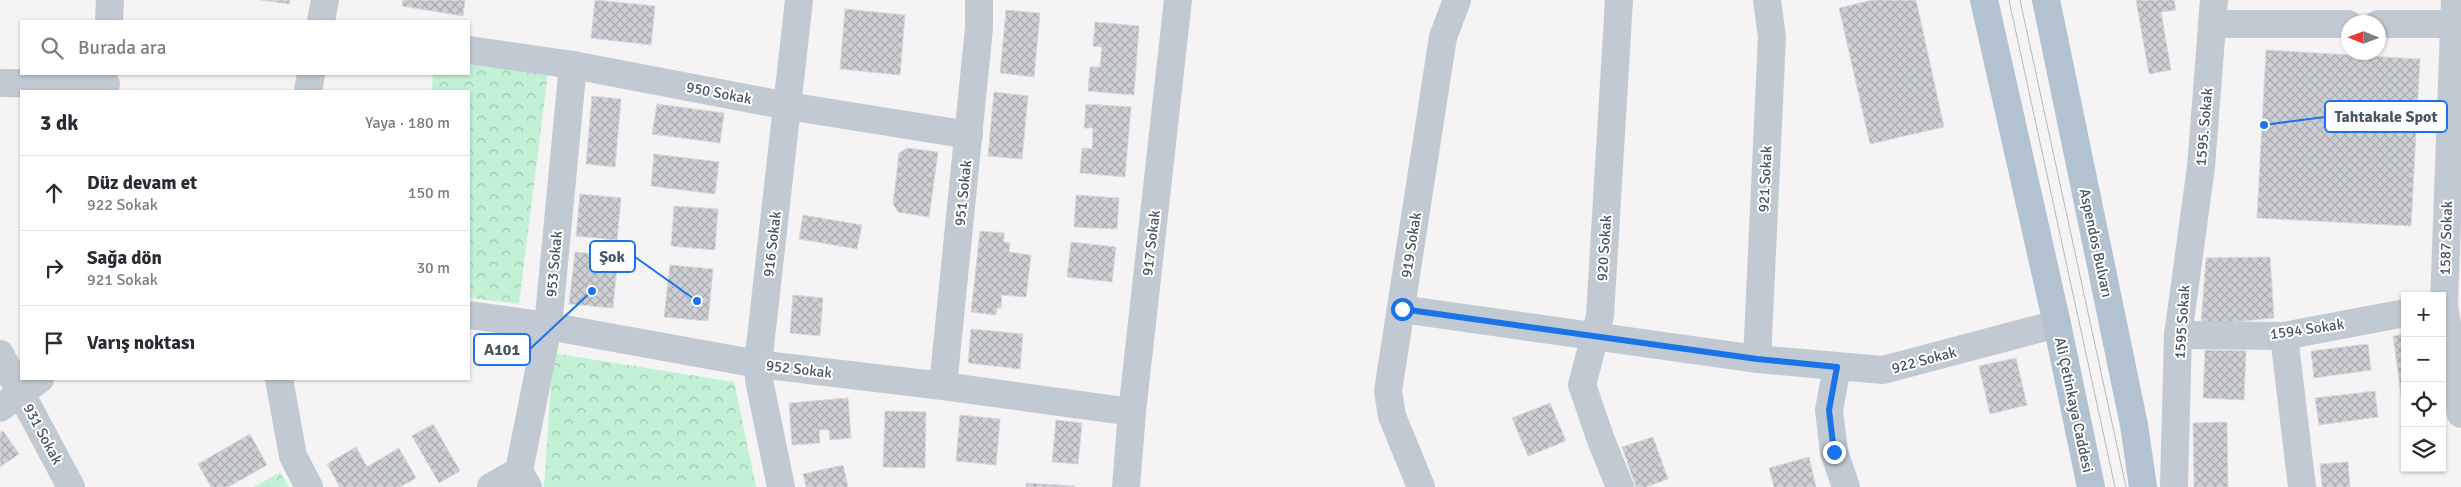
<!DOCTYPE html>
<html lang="tr">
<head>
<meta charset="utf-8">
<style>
	:root { --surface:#fff; --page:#f7f7f7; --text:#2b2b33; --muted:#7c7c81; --line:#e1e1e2 }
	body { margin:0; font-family:Signika,sans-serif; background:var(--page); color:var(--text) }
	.controls { position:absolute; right:15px; bottom:15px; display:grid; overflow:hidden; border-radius:0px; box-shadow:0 1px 4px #0004 }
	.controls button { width:45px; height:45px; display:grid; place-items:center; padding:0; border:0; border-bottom:1px solid var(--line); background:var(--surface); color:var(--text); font:25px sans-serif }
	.compass { position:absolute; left:2341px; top:15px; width:45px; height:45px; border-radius:50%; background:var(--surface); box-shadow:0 1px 4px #0004; rotate:271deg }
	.stop { position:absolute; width:15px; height:15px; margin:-11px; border:4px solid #1a73e8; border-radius:50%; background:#fff }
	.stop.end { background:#1a73e8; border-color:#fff; box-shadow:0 1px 5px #0008 }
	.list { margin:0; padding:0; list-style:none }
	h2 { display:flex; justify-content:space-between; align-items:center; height:65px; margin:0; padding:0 20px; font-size:21px }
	h2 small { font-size:16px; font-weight:400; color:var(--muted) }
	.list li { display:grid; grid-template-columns:32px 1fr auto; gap:15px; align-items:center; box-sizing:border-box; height:75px; padding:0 20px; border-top:1px solid var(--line) }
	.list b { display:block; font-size:19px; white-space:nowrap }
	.list p { margin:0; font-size:16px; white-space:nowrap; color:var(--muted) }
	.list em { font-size:16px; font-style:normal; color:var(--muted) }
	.icon { flex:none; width:28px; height:28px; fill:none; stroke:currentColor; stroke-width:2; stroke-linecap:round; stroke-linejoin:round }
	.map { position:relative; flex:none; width:2461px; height:487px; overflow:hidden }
	.search { position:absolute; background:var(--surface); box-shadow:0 1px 4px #0004; left:20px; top:20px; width:450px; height:55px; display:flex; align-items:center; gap:12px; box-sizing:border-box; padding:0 18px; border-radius:0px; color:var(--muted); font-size:19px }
	.panel { position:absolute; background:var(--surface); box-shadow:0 1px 4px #0004; left:20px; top:90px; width:450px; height:290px; border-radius:0px }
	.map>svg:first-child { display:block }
	.forest { fill:url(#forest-crowns) }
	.building { fill:url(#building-cross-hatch); stroke:#d7d9de }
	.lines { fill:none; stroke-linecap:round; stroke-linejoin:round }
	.minor { stroke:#c1cad2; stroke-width:28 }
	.major { stroke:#b3c2d1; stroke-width:28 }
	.tram { stroke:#b5b8bd; stroke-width:1 }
	.route { stroke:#1a73e8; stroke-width:6 }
	.labels { text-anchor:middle; stroke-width:4; stroke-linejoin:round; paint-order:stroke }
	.street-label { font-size:15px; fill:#4a5661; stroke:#fff }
	.leader { fill:none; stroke:#1a73e8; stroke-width:2 }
	.callout-dot { fill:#1a73e8; stroke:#fff; stroke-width:2 }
	.callout { fill:#fff; stroke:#1a73e8; stroke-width:2 }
	.callout-label { font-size:16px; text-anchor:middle; font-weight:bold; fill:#4a5661 }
</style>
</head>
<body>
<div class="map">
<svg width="2461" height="487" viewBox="0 0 2461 487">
	<defs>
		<pattern id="forest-crowns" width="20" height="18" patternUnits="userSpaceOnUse" patternTransform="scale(1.25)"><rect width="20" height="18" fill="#c3f1d5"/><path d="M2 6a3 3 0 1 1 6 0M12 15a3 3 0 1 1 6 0" fill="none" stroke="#a0c6b0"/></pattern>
		<pattern id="building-cross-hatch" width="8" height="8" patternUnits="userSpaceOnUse" patternTransform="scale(1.25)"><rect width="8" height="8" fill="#cdcfd5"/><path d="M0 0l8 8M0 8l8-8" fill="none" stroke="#a8abb0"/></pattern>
	</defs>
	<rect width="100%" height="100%" fill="#f5f3f3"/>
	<g class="forest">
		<path d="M469,62L548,72L519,304L469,298V91H432L433,74H469Z"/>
		<path d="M553,353L734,382L756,487H544Z"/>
		<path d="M280,472L289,487H254Z"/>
	</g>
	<g class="building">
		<path d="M261,0H290L289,4Z"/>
		<path d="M403,0H465L463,16L402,6Z"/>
		<path d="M595,0L655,6L651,45L591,38Z"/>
		<path d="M1873,0H1916L1944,127L1870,144L1839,8Z"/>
		<path d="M2136,0H2174L2176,10L2161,12L2171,70L2149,74Z"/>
		<path d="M845,9L905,15L900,75L840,69Z"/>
		<path d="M1006,10L1040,13L1034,77L1000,73Z"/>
		<path d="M1095,22L1139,26L1134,95L1088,91L1090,67H1100L1102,47L1093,46Z"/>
		<path d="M2266,50L2420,59L2411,226L2257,218Z"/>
		<path d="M994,92L1028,96L1022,159L988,156Z"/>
		<path d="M592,96L621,99L615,167L586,164Z"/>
		<path d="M657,104L724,113L720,143L652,134Z"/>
		<path d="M1086,104L1131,107L1125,177L1080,173L1082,148L1092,149L1093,128H1084Z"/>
		<path d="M907,148L938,152L929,217L898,212L893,204L899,153Z"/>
		<path d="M654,154L719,162L715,194L651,186Z"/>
		<path d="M580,194L621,198L617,240L576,236Z"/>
		<path d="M1076,195L1119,198L1117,229L1074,227Z"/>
		<path d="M674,206L718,209L715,250L671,246Z"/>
		<path d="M803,215L862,225L857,249L799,239Z"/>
		<path d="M980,231L1004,233V242L1010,243L1009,252L1031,255L1026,297L1002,295L1001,308H997L996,315L971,312Z"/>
		<path d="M1071,242L1116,247L1112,282L1067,277Z"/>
		<path d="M575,252L618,256L613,308L569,304Z"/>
		<path d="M2270,257L2274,318L2201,325L2206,258Z"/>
		<path d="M670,265L713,269L708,321L664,317Z"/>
		<path d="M793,295L823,298L820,336L790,333Z"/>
		<path d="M971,329L1023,334L1020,369L968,363Z"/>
		<path d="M2405,334V401H2402L2393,336Z"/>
		<path d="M2368,344L2371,370L2314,378L2311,351Z"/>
		<path d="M2205,350L2246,351L2244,400L2203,398Z"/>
		<path d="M2016,358L2027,405L1990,414L1979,366Z"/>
		<path d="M2375,391L2378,417L2319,425L2315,398Z"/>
		<path d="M848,398L851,438L830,440L829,430H819L820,443L792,445L789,403Z"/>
		<path d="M1550,403L1566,441L1528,456L1512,418Z"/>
		<path d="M885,411L926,412L925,468L883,467Z"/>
		<path d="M960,415L1000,419L996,465L956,461Z"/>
		<path d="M1056,420L1082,423L1078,464L1052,462Z"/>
		<path d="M2227,422L2228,487H2194L2193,423Z"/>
		<path d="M433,424L460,471L439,483L412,436Z"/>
		<path d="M3,431L19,454L0,467V433Z"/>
		<path d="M250,434L267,465L228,487H211L198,464Z"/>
		<path d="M1653,437L1668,479L1646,487H1636L1622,447Z"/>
		<path d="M356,447L367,467L399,448L416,478L400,487H340L327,464Z"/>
		<path d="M1809,457L1816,487H1774L1769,468Z"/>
		<path d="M2348,462L2350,487H2322L2320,464Z"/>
		<path d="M843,465L848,487H806L803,474Z"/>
		<path d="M1026,483L1075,486V487H1026Z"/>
	</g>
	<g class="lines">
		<g class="minor">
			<path d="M1619,0L1600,316L1582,385L1601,440L1620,487"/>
			<path d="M2455,0L2444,305L2461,414"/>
			<path d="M109,21L110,0"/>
			<path d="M321,21L325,0"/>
			<path d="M2212,24H2348"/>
			<path d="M2378,24H2461"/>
			<path d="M469,50L573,65L788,106L969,135"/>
			<path d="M0,83L106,84"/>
			<path d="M308,91L311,74"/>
			<path d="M1401,309L1757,359L1883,370L2057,324"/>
			<path d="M469,315L548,326L758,364L943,386L1132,412"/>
			<path d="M2178,335L2284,336L2405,313"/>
			<path d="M2284,336L2302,487"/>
			<path d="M0,354L71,487"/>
			<path d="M1757,359L1772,37L1767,0"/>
			<path d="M1837,367L1829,410L1834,452L1846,487"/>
			<path d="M279,379L293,456L309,487"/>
			<path d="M943,386L979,28V0"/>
			<path d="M0,408L40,379"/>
			<path d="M491,487L519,471"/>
			<path d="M528,487L519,471L548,326L573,65"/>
			<path d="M781,487L759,380L758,364L799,0"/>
			<path d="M1126,487L1132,412L1178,0"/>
			<path d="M1421,487L1392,416L1388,391L1443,37L1457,0"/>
			<path d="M2174,487L2178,335L2201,167L2214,0"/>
		</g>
		<g class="major">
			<path d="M1984,0L2057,324L2091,487"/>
			<path d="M2046,0L2134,425L2143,487"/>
		</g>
		<g class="tram">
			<path d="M2009,0L2115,487"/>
			<path d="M2020,0L2126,487"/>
		</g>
	</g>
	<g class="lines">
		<path class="route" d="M1402,309L1757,359L1837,367L1829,410L1834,452"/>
	</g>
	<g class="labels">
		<g class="street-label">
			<text transform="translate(719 93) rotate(11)" y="5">950 Sokak</text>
			<text transform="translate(2204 127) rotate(-85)" y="5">1595. Sokak</text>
			<text transform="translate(1765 179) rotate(-87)" y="5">921 Sokak</text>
			<text transform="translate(963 193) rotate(-84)" y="5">951 Sokak</text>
			<text transform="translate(2446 238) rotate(-88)" y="5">1587 Sokak</text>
			<text transform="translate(1151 243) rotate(-83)" y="5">917 Sokak</text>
			<text transform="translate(2096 243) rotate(78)" y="5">Aspendos Bulvarı</text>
			<text transform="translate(772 244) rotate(-83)" y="5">916 Sokak</text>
			<text transform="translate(1411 245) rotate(-81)" y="5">919 Sokak</text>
			<text transform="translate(1604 248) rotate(-86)" y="5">920 Sokak</text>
			<text transform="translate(554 264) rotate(-85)" y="5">953 Sokak</text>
			<text transform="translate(2182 322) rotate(-86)" y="5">1595 Sokak</text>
			<text transform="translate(2307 329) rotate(-8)" y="5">1594 Sokak</text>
			<text transform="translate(1924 360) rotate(-15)" y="5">922 Sokak</text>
			<text transform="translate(799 369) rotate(7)" y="5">952 Sokak</text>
			<text transform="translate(2074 405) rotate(78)" y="5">Ali Çetinkaya Caddesi</text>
			<text transform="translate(43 434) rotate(62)" y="5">931 Sokak</text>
		</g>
	</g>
	<path class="leader" d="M2264 125L2325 117M697 301L635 257M592 291L530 349"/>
	<g class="callout-dot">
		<circle cx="2264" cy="125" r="5"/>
		<circle cx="697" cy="301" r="5"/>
		<circle cx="592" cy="291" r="5"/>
	</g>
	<g class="callout">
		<rect x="2325" y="101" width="122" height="31" rx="5"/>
		<rect x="590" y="241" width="45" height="31" rx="5"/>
		<rect x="474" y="334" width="56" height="31" rx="5"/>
	</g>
	<g class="callout-label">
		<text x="2386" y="122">Tahtakale Spot</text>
		<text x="612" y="262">Şok</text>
		<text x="502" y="355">A101</text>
	</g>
</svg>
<div class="controls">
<button>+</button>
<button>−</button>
<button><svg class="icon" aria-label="locate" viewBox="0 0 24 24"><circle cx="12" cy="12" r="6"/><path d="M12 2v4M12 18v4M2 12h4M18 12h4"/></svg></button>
<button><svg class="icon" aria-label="layers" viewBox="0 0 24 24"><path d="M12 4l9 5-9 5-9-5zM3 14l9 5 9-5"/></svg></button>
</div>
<svg class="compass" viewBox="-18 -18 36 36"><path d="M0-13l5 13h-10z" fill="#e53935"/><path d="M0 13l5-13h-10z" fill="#7c7c81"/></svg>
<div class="stop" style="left:1402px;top:309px"></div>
<div class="stop end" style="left:1834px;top:452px"></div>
<div class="search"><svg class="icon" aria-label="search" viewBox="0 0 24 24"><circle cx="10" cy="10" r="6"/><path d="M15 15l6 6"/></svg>Burada ara</div>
<section class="panel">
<h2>3 dk<small>Yaya · 180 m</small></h2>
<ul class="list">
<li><svg class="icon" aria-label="ahead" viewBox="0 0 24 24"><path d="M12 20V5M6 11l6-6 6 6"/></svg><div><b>Düz devam et</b><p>922 Sokak</p></div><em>150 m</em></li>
<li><svg class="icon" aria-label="right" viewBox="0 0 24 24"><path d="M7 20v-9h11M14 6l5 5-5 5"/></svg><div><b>Sağa dön</b><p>921 Sokak</p></div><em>30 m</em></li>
<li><svg class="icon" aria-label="arrive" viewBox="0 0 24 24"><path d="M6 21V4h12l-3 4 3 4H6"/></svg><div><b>Varış noktası</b></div></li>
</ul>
</section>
</div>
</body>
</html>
